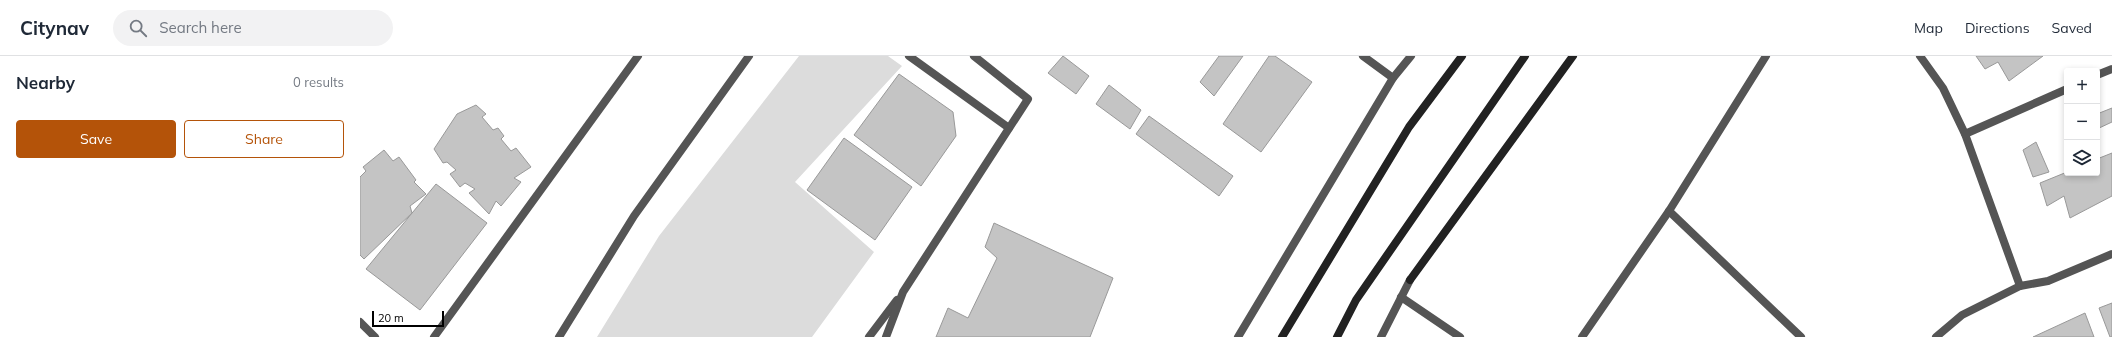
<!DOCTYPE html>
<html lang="en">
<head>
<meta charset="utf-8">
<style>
	:root { --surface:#fff; --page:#f2f2f3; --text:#1f2937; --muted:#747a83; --line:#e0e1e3; --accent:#b45309 }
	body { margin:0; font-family:Mulish,sans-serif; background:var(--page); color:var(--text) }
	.controls { position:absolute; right:12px; top:12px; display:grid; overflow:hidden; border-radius:4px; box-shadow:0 2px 6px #0003 }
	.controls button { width:36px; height:36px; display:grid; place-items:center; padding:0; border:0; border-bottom:1px solid var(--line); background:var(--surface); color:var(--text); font:20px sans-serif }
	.scale { position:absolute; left:12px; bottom:10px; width:72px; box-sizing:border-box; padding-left:4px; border:2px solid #000; border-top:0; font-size:11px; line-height:14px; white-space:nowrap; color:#000; -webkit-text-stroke:3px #fff; paint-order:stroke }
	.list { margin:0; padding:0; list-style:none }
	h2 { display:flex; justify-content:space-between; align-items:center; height:52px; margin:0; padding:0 16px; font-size:17px }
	h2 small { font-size:13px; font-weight:400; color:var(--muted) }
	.actions { display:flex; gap:8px; padding:12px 16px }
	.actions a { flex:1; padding:9px 0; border:1px solid var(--accent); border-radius:4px; text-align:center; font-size:14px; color:var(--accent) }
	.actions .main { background:var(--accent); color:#fff }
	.icon { flex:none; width:22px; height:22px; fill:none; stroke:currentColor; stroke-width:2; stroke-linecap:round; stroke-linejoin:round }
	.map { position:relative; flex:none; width:1752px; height:281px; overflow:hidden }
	header { display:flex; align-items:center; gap:24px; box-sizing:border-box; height:56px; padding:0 20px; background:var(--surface); border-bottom:1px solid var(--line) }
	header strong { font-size:19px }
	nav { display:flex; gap:22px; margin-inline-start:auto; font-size:14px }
	.search { width:280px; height:36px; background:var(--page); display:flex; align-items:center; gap:10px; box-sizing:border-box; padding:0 14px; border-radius:22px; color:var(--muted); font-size:15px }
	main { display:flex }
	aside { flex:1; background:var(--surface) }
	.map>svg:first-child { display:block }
	.green { fill:#dcdcdc }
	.building { fill:#c4c4c4; stroke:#999 }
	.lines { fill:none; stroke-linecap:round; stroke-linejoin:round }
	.minor { stroke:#555; stroke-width:8 }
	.tertiary { stroke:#555; stroke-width:8 }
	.secondary { stroke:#222; stroke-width:8 }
</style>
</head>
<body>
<header>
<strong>Citynav</strong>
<div class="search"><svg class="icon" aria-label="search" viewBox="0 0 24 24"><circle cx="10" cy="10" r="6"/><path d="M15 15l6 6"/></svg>Search here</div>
<nav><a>Map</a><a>Directions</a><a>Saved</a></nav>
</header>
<main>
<aside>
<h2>Nearby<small>0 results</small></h2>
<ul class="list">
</ul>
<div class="actions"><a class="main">Save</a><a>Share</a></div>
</aside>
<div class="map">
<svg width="1752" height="281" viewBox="0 0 1752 281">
	<rect width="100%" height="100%" fill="#fff"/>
	<path class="green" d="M439,0H528L542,10L435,126L514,196L452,281H237L299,180Z"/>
	<g class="building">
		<path d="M703,0L729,20L716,38L688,17Z"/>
		<path d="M859,0H883L854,40L840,26Z"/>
		<path d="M909,0H915L952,26L901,96L863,68Z"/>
		<path d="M1616,0H1683L1649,25L1638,6L1625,13Z"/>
		<path d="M539,18L593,56L596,80L561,130L494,79Z"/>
		<path d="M749,29L781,54L770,73L736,48Z"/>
		<path d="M116,49L126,58L122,61L133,74L138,72L144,80L141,83L151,95L156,92L171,111L154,122L161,126L141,150L136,145L129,158L109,137L115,133L105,127L100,131L90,118L96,114L87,106L83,107L74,93L97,58Z"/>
		<path d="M1752,52V66L1737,73V58Z"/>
		<path d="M789,60L873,120L859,140L776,78Z"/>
		<path d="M484,82L552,131L515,184L447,134Z"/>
		<path d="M1676,86L1689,116L1673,121L1663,94Z"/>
		<path d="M24,94L33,105L39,101L56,124L54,126L66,138L50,150L52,157L4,203L0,199V121L6,115L3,111Z"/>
		<path d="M1752,97V140L1710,162L1704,140L1687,150L1680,127L1707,116V117H1737V103Z"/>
		<path d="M76,128L127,167L60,254L6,213Z"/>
		<path d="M634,167L753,222L730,281H576L588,252L608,262L637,202L625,191Z"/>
		<path d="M1752,247V281H1750L1739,252Z"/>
		<path d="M1725,257L1734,281H1673Z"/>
	</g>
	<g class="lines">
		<g class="minor">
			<path d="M549,0L649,72"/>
			<path d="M1003,0L1033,22"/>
			<path d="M1560,0L1583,32L1605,78L1660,230"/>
			<path d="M1737,19L1752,13"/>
			<path d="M1605,78L1707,33"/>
			<path d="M1309,155L1441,281"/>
			<path d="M1041,241L1100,281"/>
			<path d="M0,266L15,281"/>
			<path d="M74,281L278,0"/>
			<path d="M199,281L274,160L389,0"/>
			<path d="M509,281L537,244"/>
			<path d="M526,281L543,236L668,43L614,0"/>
			<path d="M1222,281L1309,155L1406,0"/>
			<path d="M1576,281L1602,259L1660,230L1688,225L1752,198"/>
		</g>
		<g class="tertiary">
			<path d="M878,281L1033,22L1051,0"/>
			<path d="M1021,281L1050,224"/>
		</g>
		<g class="secondary">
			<path d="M1050,224L1213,0"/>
			<path d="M922,281L1049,71L1102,0"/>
			<path d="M977,281L996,244L1165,0"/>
		</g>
	</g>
</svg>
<div class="controls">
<button>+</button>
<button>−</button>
<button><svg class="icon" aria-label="layers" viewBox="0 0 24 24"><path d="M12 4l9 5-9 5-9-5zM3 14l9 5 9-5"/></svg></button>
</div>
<div class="scale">20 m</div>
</div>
</main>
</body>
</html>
